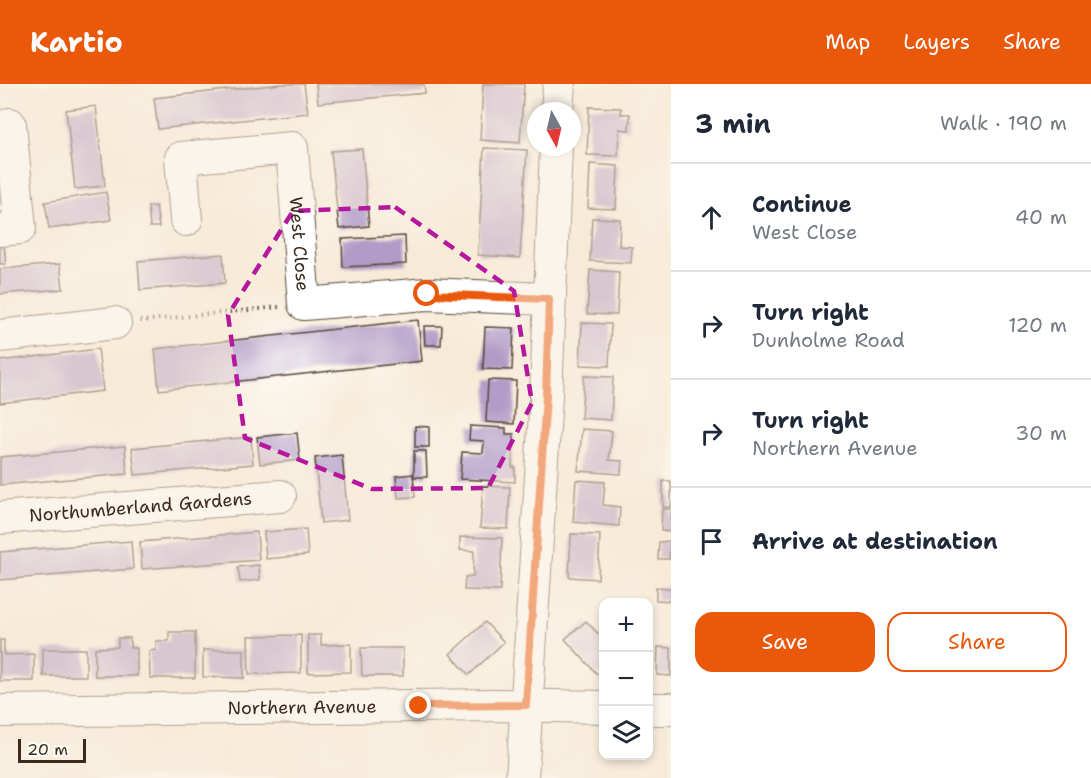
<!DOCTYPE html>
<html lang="en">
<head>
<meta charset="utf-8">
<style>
	:root { --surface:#fff; --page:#f2f2f3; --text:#1f2937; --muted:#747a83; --line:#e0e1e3; --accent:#ea580c }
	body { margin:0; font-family:"Shantell Sans",sans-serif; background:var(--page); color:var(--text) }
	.controls { position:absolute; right:18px; bottom:18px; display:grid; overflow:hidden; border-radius:12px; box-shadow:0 3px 9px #0003 }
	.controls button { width:54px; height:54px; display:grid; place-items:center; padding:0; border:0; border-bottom:2px solid var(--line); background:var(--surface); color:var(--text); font:30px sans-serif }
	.compass { position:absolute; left:527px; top:18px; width:54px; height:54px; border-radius:50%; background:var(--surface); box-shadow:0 3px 9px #0003; rotate:172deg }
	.scale { position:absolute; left:18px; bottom:15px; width:68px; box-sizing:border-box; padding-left:6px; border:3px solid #3b2a1e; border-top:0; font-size:16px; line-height:21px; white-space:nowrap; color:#3b2a1e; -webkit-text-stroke:4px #fdfcf7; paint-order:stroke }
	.stop { position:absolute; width:18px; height:18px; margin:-14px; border:4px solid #ea580c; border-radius:50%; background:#fff }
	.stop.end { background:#ea580c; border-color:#fff; box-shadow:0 2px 6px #0008 }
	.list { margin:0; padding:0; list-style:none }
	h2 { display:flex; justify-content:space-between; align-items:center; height:78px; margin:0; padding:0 24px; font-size:26px }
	h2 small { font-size:20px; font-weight:400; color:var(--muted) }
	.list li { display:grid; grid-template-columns:39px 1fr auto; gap:18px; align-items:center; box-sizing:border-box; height:108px; padding:0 24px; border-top:2px solid var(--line) }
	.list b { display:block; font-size:22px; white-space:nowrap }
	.list p { margin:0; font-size:20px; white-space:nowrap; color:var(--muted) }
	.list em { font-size:20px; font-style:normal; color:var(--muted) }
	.actions { display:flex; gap:12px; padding:18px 24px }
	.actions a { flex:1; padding:14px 0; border:2px solid var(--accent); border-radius:18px; text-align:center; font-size:21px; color:var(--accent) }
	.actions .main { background:var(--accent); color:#fff }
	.icon { flex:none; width:33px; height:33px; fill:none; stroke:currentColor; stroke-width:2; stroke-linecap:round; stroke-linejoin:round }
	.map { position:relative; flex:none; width:671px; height:694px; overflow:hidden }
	header { display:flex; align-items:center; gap:36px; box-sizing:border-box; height:84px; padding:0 30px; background:var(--accent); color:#fff }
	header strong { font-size:28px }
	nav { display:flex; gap:33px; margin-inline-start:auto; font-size:21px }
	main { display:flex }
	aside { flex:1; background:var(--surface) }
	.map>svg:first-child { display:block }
	.building { fill:#b29cc7 }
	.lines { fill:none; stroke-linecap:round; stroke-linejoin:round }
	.minor-casing { stroke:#57473a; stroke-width:34 }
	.path { stroke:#57473a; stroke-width:4; stroke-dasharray:1.5 4.5; stroke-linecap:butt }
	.minor { stroke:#fff; stroke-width:32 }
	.route { stroke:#ea580c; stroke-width:8 }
	.marked { fill:none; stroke:#b5179e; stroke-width:4.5; stroke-dasharray:12 8; stroke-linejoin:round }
	.labels { text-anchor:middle; stroke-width:4.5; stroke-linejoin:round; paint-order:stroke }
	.street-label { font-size:18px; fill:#3b2a1e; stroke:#fdfcf7 }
</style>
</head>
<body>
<header>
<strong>Kartio</strong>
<nav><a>Map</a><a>Layers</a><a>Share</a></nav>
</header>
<main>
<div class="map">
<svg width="671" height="694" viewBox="0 0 671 694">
	<rect width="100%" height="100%" fill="#fdfcf7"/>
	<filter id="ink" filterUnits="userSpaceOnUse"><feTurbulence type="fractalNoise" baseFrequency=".0167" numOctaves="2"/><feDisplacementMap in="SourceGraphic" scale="12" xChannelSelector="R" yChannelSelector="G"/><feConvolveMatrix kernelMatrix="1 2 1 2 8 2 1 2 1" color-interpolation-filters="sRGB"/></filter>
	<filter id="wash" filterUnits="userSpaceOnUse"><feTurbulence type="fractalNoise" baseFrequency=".008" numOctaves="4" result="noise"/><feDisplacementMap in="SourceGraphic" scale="24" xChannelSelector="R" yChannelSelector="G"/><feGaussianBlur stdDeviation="1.35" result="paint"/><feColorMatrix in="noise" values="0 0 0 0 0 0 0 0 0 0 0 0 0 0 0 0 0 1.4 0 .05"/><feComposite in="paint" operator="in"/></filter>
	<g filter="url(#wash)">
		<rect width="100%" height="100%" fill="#f7ebd8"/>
		<g id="blocks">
			<g class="building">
				<path d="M282,0H304L308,29L158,45L154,14Z"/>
				<path d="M316,0H424L425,9L318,19Z"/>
				<path d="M483,0H524L520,59L480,56Z"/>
				<path d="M96,22L105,102L75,105L66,26Z"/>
				<path d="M589,23L621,24V30H630L629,46L619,45L618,72L587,71Z"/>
				<path d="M484,64L527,66L520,174L478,171Z"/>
				<path d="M362,65L369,142L339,145L331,67Z"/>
				<path d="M590,80L618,82L616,125L588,124Z"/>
				<path d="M106,108L111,136L49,145L45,118Z"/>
				<path d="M156,122L159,143H150L148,123Z"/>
				<path d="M592,134L620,135L619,162L632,163L631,179L590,177Z"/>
				<path d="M405,152L406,180L343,183L342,155Z"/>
				<path d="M0,160H4L6,180H0Z"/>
				<path d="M223,170L225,199L140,206L138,177Z"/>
				<path d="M60,180L63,205L0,210V185Z"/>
				<path d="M590,186L619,188L617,231L587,230Z"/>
				<path d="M418,236L422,277L159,306L155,265Z"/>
				<path d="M582,239L611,240L609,282L580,281Z"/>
				<path d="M424,242H442L441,261H425Z"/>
				<path d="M485,243L514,244L512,286L483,285Z"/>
				<path d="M98,265L103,307L0,319V277Z"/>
				<path d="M584,292L613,293L611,336L581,334Z"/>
				<path d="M488,296L516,297L514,340L486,338Z"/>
				<path d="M415,342L429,343V363H415Z"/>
				<path d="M470,342L506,344V350H514L512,383H515V398L460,395L462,368L483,369L484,357L469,356Z"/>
				<path d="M582,345L612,347L609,376L622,377L621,390L578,387Z"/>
				<path d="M297,349L300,376L260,380L257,353Z"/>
				<path d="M251,353L253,380L135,391L132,364Z"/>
				<path d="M125,362L127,390L0,401V373Z"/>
				<path d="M414,367H426L427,393H414Z"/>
				<path d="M342,371L348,436L321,439L315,374Z"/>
				<path d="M413,390L415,413L398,414L396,392Z"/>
				<path d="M576,396L605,398L603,421L620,423L619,442L573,438Z"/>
				<rect x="663" y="397" width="8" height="26"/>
				<path d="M483,402L510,403L508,445L480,444Z"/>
				<path d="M662,425H671V448L661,447Z"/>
				<path d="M306,445L308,471L266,475L264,448Z"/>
				<path d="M257,448L259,476L142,485L140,458Z"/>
				<path d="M571,450L600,451L598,495L569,493Z"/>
				<path d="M460,453L502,454L500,507L464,506L465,493H473L474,467L460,466Z"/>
				<path d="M131,457L133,485L0,496V468Z"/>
				<path d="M670,457L669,475H658L659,458Z"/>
				<path d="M259,481L260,496L240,498L238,483Z"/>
				<path d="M656,503L671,504V517L656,516Z"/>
				<path d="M586,537L604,556V585L597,590L565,555Z"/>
				<path d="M485,538L504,558L469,591L450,570Z"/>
				<path d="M169,548H195V594H150L149,567L156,566V557H169Z"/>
				<path d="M301,551V589L249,590L248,552Z"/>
				<path d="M308,551H321V561L351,560V588L308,589Z"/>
				<path d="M118,554H130V564H137V592H95V564L118,563Z"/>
				<path d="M0,556H4V571L34,570V597H0Z"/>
				<path d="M658,563L671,564V592L657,591Z"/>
				<path d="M361,564H403V592H362Z"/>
				<rect x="43" y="565" width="43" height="27"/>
				<path d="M203,566H244V594L203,593Z"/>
			</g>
		</g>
	</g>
	<g filter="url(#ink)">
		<use href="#blocks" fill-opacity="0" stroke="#57473a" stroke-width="1.5"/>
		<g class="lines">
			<defs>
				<g id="minor">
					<path d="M557,27L559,0"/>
					<path id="s1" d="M186,136L181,74L292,64L304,220L427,210L549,215"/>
					<path d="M0,146L20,144L10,40"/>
					<path d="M0,252L115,239"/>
					<path id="s2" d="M0,434L280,412"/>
					<path d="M648,625H671"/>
					<path id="s3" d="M0,627L496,621L604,623"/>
					<path d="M522,694L546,312L556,63"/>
				</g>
			</defs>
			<use href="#minor" class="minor-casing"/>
			<path class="path" d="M140,237L279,223"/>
			<use href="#minor" class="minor"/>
		</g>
	</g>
	<g class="lines" filter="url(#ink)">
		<path class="route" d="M419,622L526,621L546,312L549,215L427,210"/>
	</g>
	<path d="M0 0H671V694H0ZM395,123L514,207L532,319L488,404L372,405L245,354L228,231L293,127Z" fill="#f7ebd8" fill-opacity=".55" fill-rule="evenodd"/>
	<path class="marked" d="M395,123L514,207L532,319L488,404L372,405L245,354L228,231L293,127Z"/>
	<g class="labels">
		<g class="street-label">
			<text dy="6" stroke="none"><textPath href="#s1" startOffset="270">West Close</textPath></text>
			<text dy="6" stroke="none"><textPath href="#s2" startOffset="141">Northumberland Gardens</textPath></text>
			<text dy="6" stroke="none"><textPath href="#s3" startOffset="302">Northern Avenue</textPath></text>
		</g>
	</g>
</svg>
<div class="controls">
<button>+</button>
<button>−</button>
<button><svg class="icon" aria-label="layers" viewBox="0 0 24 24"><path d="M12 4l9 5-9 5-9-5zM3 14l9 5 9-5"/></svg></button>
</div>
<svg class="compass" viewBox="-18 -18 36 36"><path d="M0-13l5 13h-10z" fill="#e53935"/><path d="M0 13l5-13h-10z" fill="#747a83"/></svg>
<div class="scale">20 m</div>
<div class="stop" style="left:427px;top:210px"></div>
<div class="stop end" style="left:419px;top:622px"></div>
</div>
<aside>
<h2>3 min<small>Walk · 190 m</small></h2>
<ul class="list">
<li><svg class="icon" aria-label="ahead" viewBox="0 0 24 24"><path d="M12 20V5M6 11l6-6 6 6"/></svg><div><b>Continue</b><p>West Close</p></div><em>40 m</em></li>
<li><svg class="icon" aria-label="right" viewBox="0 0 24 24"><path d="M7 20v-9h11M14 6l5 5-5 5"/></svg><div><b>Turn right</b><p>Dunholme Road</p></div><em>120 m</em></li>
<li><svg class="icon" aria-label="right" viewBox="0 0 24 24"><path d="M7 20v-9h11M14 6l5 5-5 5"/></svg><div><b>Turn right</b><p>Northern Avenue</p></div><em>30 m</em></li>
<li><svg class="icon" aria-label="arrive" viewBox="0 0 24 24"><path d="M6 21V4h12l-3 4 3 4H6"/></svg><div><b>Arrive at destination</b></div></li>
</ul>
<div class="actions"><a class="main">Save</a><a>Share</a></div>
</aside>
</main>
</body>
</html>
